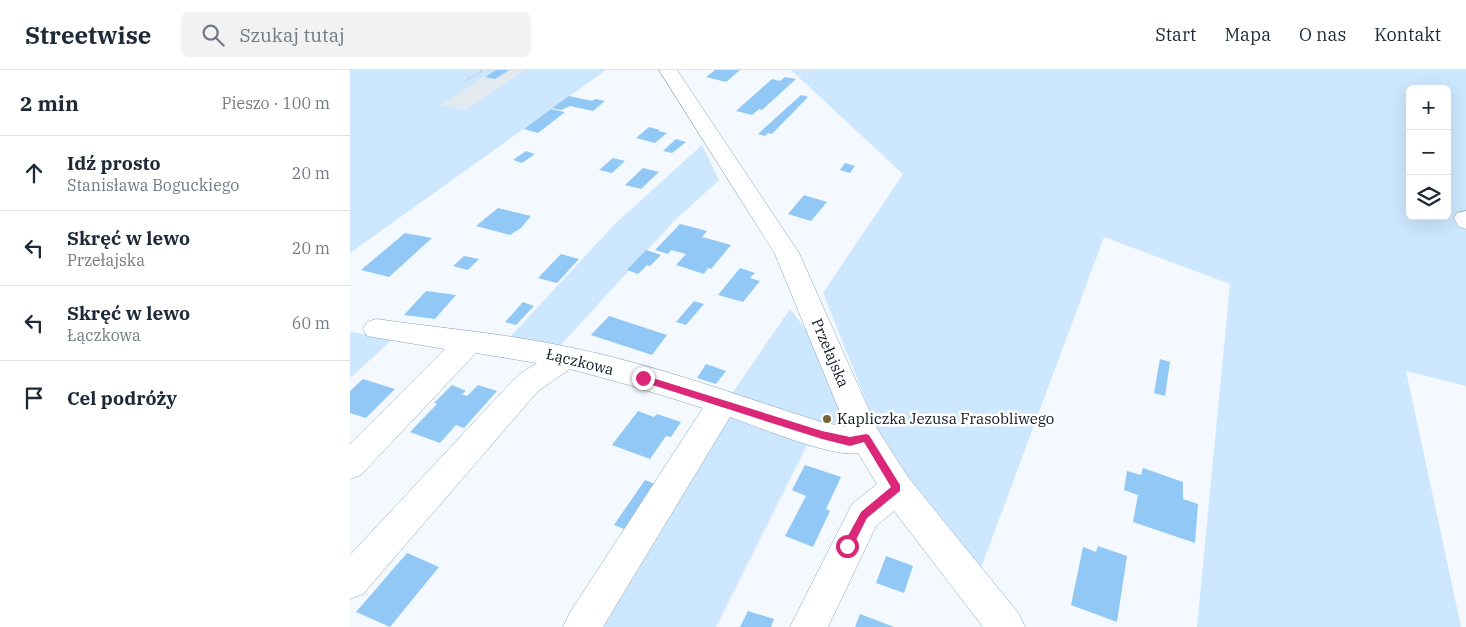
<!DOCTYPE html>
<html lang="pl">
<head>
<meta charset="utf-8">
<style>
	:root { --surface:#fff; --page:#f2f2f3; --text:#1f2937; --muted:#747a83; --line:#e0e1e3 }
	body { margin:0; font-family:"IBM Plex Serif",serif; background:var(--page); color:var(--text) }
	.controls { position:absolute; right:15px; top:15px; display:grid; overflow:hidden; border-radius:8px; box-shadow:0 5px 20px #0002 }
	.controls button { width:45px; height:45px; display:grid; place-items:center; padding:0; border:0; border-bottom:1px solid var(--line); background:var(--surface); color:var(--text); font:25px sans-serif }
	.stop { position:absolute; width:15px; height:15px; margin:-11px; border:4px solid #db2777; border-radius:50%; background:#fff }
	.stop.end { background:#db2777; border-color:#fff; box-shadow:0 1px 5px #0008 }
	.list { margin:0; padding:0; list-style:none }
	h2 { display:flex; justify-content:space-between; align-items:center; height:65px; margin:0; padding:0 20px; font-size:21px }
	h2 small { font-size:16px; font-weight:400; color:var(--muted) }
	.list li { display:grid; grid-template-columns:32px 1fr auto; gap:15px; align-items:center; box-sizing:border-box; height:75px; padding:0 20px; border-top:1px solid var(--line) }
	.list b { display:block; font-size:19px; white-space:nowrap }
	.list p { margin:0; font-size:16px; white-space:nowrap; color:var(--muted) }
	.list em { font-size:16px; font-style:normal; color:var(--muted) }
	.icon { flex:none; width:28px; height:28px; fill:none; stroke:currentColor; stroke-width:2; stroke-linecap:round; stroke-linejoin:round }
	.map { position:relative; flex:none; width:1116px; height:557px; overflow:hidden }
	header { display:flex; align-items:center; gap:30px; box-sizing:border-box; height:70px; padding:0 25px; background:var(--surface); border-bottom:1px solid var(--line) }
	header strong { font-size:24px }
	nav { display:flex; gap:28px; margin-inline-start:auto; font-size:18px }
	.search { width:350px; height:45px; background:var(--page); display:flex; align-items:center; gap:12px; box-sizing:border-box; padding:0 18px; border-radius:8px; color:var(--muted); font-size:19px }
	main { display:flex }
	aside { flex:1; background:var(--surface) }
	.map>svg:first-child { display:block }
	.built { fill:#e2e9ef }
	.green { fill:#cce7fe; fill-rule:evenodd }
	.building { fill:#92c8f6 }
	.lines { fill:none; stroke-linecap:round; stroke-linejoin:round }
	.minor-casing { stroke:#8aa5bd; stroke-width:1 }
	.path { stroke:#a8afb6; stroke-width:2.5; stroke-dasharray:0.5 2.5; stroke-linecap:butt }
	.minor { fill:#fff; fill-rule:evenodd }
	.route { fill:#db2777 }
	.poi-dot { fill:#756734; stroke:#fff; stroke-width:2 }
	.labels { text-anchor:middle; stroke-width:5; stroke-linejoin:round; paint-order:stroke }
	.street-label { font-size:15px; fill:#0d1720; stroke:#fff }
	.poi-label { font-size:15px; fill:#0d1720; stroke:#fff; text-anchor:start }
</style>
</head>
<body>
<header>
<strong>Streetwise</strong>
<div class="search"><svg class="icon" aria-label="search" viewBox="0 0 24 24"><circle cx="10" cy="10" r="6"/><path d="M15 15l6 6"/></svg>Szukaj tutaj</div>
<nav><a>Start</a><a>Mapa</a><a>O nas</a><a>Kontakt</a></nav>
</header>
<main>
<aside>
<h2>2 min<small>Pieszo · 100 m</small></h2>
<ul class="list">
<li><svg class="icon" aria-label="ahead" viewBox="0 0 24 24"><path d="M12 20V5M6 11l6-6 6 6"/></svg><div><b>Idź prosto</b><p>Stanisława Boguckiego</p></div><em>20 m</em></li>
<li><svg class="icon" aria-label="left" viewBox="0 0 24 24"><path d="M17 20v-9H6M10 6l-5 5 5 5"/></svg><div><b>Skręć w lewo</b><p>Przełajska</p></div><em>20 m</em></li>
<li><svg class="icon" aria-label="left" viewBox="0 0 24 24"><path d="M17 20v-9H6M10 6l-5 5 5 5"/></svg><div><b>Skręć w lewo</b><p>Łączkowa</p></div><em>60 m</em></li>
<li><svg class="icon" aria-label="arrive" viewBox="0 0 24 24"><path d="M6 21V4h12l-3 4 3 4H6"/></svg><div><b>Cel podróży</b></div></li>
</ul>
</aside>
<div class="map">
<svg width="1116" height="557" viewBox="0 0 1116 557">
	<rect width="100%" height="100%" fill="#f3f9fe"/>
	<path class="built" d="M145,0H175L115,40L91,35Z"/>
	<g class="green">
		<path d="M0,0H145L91,35L115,40L175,0H256L0,183Z"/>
		<path d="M441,0H1116V316L1056,301L1111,557H847L880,214L754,167L631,498L557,409L534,376L473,223L553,104ZM1060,19H1097V146H1060Z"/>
		<path d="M352,75L369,110L323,152L210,276L160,267L264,155Z"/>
		<path d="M440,239L457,261L498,355L495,362L379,328Z"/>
		<path d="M0,262L44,268L0,308Z"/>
		<path d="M380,346L459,371L366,557H251Z"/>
	</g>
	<g class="building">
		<path d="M146,0H159L145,9L135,7Z"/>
		<path d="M365,0H390L376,12L356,7Z"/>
		<path d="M435,7L446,9L412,40L409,39L402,45L386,41L422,9L430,11Z"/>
		<path d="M451,25L458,27L422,64L418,63L415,66L408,64Z"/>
		<path d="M219,26L242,31L245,29L255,31L243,41L220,36L211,40L202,38Z"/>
		<path d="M201,39L215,42L188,63L174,59Z"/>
		<path d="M299,57L310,60L308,61L317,63L305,73L286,68Z"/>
		<path d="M326,69L336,72L322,83L313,81Z"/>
		<path d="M176,81L185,84L172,93L163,90Z"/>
		<path d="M263,88L275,91L262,103L249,100Z"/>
		<path d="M495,93L505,96L500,103L490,100Z"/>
		<path d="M293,98L309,102L291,119L275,115Z"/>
		<path d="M454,125L477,132L461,151L438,144Z"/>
		<path d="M148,138L181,146L171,158L160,165L126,156Z"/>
		<path d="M330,154L357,161L352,167L381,175L361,199L358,198L354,204L326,195L336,184L321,180L318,184L305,180Z"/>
		<path d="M55,163L82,168L39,207L11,200Z"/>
		<path d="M296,180L311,185L300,196L297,195L288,204L277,200Z"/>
		<path d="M211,184L229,189L207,213L188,208Z"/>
		<path d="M114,186L129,189L118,200L103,196Z"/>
		<path d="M390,198L405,203L400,208L410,211L393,232L368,225Z"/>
		<path d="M76,221L106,225L85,249L54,245Z"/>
		<path d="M344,231L354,234L336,255L326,252Z"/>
		<path d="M173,232L184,236L166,255L155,252Z"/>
		<path d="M259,246L317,265L302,285L241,265Z"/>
		<path d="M810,289L820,292L815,326L804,323Z"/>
		<path d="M356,294L376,301L366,314L347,308Z"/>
		<path d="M13,309L45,319L16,348L0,343V321Z"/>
		<path d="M102,315L116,321L112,324L117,326L128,315L147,321L114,358L106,355L90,373L60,362L87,334L84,333Z"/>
		<path d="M288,341L304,347L307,344L331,352L321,367L316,366L300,389L262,375Z"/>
		<path d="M455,395L491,407L476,439L480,441L463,477L435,466L456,426L442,420Z"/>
		<path d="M793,398L833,412V429L848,434L845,473L783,452L788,425L774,420L777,401L791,405Z"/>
		<path d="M295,410L310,416L279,461L264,455Z"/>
		<path d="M748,476L777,486L767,552L721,535L733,477L746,482Z"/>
		<path d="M57,483L89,497L40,557L6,542Z"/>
		<path d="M536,486L563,496L554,523L526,513Z"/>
		<path d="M398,541L424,549L421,557H390Z"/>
		<path d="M510,544L544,557H505Z"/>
	</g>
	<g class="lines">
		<defs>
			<g id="minor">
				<path d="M309,0H327L449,183L528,360L558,407L669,544L675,557H633L544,441L526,456L478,557H440L502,434L527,414L508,383C482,388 409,357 380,347L253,557H213L219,544L353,338L279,315L220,299L188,321L13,524L0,529V485L168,305L187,293L126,283L11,405L0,409V374L95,279L17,266L13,259L17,252L26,249C89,258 151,263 213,276C301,293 386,325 471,352L496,357L425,184Z"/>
				<path d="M1116,141V159L1108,156L1104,148L1107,143Z"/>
			</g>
		</defs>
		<use href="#minor" class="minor-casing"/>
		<path class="path" d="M115,11L133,0"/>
		<use href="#minor" class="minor"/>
	</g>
	<path class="route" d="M293,305L472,361L500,367L516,364L519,365L550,415V421L517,448L501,480H494V473L511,442L541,417L514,372L500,376L472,369L290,311V306Z"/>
	<circle class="poi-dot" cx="477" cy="349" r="5"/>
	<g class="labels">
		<g class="street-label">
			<text transform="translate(480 283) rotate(67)" y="5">Przełajska</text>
			<text transform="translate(230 292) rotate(14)" y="5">Łączkowa</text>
		</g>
		<g class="poi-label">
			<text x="487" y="354">Kapliczka Jezusa Frasobliwego</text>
		</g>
	</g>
</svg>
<div class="controls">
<button>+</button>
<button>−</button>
<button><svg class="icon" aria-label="layers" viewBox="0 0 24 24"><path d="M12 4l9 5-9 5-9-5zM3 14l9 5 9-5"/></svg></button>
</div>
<div class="stop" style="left:497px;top:476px"></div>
<div class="stop end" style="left:293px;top:308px"></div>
</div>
</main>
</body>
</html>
